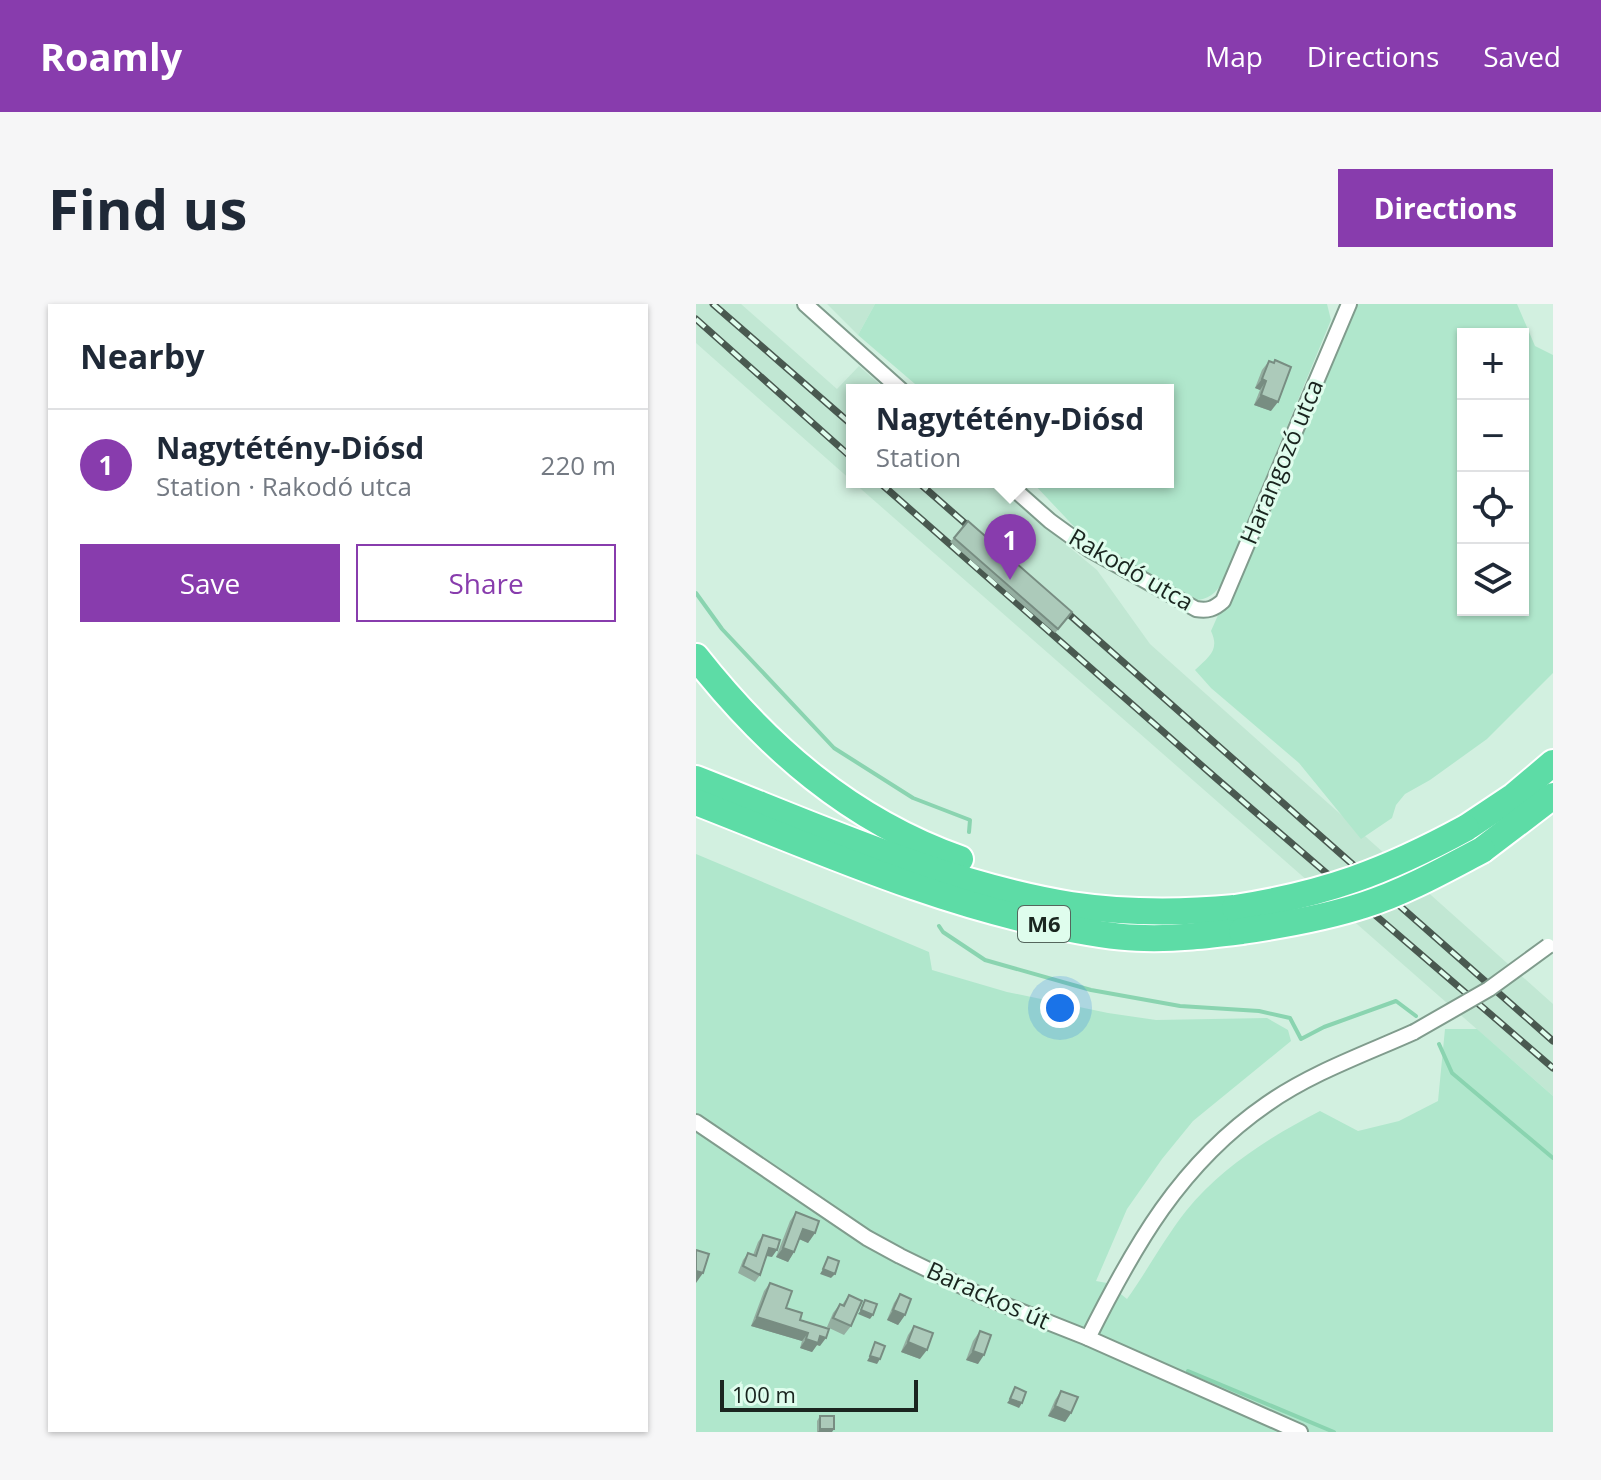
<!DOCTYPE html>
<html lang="en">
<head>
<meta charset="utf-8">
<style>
	:root { --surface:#fff; --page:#f6f6f7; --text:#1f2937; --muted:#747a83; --line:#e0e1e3; --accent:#883cad }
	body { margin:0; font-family:"Open Sans",sans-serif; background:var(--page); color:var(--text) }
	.controls { position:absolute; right:24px; top:24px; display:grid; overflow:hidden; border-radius:0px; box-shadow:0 2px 6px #0004 }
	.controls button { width:72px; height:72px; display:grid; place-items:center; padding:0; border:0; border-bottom:2px solid var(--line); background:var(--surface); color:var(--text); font:40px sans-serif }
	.scale { position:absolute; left:24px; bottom:20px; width:198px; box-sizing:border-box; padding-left:8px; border:4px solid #1a251f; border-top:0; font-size:22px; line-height:28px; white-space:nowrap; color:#1a251f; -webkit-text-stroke:6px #dffded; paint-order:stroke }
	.you { position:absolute; left:364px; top:704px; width:28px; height:28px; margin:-20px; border:6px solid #fff; border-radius:50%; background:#1a73e8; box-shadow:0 0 0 12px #1a73e833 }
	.badge { display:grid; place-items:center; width:52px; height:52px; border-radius:50%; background:var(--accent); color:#fff; font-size:26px; font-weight:700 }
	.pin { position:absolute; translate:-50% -66px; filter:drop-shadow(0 2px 4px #0008) }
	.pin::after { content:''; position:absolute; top:42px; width:28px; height:24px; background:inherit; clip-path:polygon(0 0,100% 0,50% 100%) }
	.popup { position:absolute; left:150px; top:80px; width:328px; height:104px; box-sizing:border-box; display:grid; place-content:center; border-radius:0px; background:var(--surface); filter:drop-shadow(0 2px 6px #0005); font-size:26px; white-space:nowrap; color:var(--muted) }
	.popup b { font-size:30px; color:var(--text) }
	.popup::after { content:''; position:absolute; left:50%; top:100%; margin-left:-16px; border:16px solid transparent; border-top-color:var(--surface) }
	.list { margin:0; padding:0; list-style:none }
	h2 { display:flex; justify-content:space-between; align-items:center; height:104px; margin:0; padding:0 32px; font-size:34px }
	h2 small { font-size:26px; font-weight:400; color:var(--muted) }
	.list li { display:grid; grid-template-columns:52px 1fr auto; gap:24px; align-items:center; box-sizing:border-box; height:112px; padding:0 32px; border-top:2px solid var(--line) }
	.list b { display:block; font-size:30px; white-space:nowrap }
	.list p { margin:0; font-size:26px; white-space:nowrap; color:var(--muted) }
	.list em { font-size:26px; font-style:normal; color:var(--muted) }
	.actions { display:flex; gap:16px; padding:24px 32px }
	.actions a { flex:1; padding:18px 0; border:2px solid var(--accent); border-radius:0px; text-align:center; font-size:28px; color:var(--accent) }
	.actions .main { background:var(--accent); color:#fff }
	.icon { flex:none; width:44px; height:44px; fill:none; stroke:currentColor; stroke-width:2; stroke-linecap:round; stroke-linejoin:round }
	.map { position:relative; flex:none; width:857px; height:1128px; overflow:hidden; border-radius:0px }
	header { display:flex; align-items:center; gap:48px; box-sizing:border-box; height:112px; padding:0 40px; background:var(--accent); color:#fff }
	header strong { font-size:38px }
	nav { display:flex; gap:44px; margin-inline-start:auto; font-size:28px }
	.intro { display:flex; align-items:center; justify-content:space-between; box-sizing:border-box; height:192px; padding:0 48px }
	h1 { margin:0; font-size:56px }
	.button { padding:20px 36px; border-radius:0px; background:var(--accent); color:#fff; font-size:28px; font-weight:700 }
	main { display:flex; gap:48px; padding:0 48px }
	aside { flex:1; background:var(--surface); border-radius:0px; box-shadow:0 2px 6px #0004 }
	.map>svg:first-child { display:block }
	.built { fill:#c1e7d3 }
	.green { fill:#b0e7cc; fill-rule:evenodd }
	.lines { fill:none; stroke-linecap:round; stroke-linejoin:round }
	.stream { stroke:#8ad4b0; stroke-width:4 }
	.street-casing { stroke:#809c8d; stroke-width:18 }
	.highway-casing { stroke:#fff; stroke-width:30 }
	.street { stroke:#fff; stroke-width:14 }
	.highway { stroke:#5ddca6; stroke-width:26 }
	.rail-casing { stroke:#495950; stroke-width:7 }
	.rail { stroke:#dffded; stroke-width:4; stroke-dasharray:12; stroke-linecap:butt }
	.street-bridge-casing { stroke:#809c8d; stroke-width:18; stroke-linecap:butt }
	.highway-bridge-casing { stroke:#fff; stroke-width:30; stroke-linecap:butt }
	.street-bridge { stroke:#fff; stroke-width:14 }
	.highway-bridge { stroke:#5ddca6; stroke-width:26 }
	.wall { fill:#94aea0 }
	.shaded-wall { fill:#788d82 }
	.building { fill:#accaba; stroke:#788d82; stroke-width:2 }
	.labels { text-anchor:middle; stroke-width:6; stroke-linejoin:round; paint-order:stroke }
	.shield { fill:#dffded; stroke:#55665d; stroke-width:2 }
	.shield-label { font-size:22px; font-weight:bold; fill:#1a251f }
	.street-label { font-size:24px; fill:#1a251f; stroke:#dffded }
</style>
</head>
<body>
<header>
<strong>Roamly</strong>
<nav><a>Map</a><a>Directions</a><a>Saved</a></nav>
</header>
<div class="intro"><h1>Find us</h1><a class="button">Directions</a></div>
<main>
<aside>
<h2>Nearby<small></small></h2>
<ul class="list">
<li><span class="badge">1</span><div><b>Nagytétény-Diósd</b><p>Station · Rakodó utca</p></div><em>220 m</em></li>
</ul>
<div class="actions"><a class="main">Save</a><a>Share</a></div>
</aside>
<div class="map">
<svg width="857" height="1128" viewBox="0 0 857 1128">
	<rect width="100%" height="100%" fill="#d2f0e0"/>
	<g class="built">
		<path d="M0,0H45L141,85L163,62L190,86H156V177L0,39Z"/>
		<path d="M131,0H179L162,31Z"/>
		<path d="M157,178H294L401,266L454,340L857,700V792Z"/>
	</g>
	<g class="green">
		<path d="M179,0H631L635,16L527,278C519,290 511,297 496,296L410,250L387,232L336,178H472V86H226L162,31Z"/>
		<path d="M660,0H821L839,42L857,51V369L791,435L734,476L709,490L700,501L696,514L665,535L603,459L515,384L499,366C513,353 524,346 515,327ZM767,30H827V306H767Z"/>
		<path d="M0,550L233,648L236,666L311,688L412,709L460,716L571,714L592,726L595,737L497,817L466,855L431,905L400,977L411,979L431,995C451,967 468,935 490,907C526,863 574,833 624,807L662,827L703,817L742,797L749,725H781L857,792V1128H0Z"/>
	</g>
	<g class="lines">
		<g class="stream">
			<path d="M0,289L26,325L138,444L217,494L274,516L273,528"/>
			<path d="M243,622L247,628L289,656L395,686L484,702L563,707L594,714L605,735L628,723L700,697L720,712"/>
			<path d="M743,740L756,769L857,854"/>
			<path d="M492,1067L638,1128"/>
		</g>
		<defs>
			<g id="street">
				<path d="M109,0L205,86"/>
				<path d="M310,178L354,217L394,246L500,305C512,307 518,305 527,297L653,0"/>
				<path d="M0,818L171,934L204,952L286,992L392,1034L604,1128"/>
				<path d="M392,1034C438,942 484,860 571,800C615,769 669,750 718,728"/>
			</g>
			<g id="highway">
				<path d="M0,353C71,443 154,516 264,555"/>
				<path d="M0,475C120,522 247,580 375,601C429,609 484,609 539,604"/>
				<path d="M0,498C121,545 242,600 370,624C395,629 422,634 448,634C481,635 513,631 546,627"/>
				<path d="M770,524L818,492L857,459"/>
				<path d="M786,546L857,492"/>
			</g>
		</defs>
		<use href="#street" class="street-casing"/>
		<use href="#highway" class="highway-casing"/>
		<use href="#street" class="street"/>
		<use href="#highway" class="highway"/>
		<defs>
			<g id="rail">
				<path d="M17,0L156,121"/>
				<path d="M0,15L156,154"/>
				<path d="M183,178L521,475L857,764"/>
				<path d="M222,178L287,235"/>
				<path d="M359,298L857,737"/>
			</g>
		</defs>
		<use href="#rail" class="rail-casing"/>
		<use href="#rail" class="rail"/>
		<defs>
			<path id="street-bridge" d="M718,728L793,685L852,642"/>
			<g id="highway-bridge">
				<path d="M539,604C629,590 689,568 770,524"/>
				<path d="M546,627C587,621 628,614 668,601C709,588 748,566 786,546"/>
			</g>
		</defs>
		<use href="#street-bridge" class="street-bridge-casing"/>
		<use href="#highway-bridge" class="highway-bridge-casing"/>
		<use href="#street-bridge" class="street-bridge"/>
		<use href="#highway-bridge" class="highway-bridge"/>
	</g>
	<g class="wall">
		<path d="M573,57L575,107L558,101L564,86L559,84L566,66Z"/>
		<path d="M258,234L373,313L359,329L254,238Z"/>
		<path d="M100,908L119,929L112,939L103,935L98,948L92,958L80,953L94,917Z"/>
		<path d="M67,931L76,953L70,952L64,971L59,978L42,969L47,956L52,949L57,951L62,938Z"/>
		<path d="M74,979L90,1004L104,1016L124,1042L121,1041L116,1048L104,1044L106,1037L55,1022L68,987Z"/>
		<path d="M204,990L209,1011L202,1021L191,1016L198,999Z"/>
		<path d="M153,991L155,1022L148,1031L131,1023L137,1009L144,1000L146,1001Z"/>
		<path d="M218,1022L224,1055L205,1048L212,1031Z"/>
		<path d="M284,1027L282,1060L270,1056L277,1037Z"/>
		<path d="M365,1087L375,1109L369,1118L352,1112L359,1096Z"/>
		<path d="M124,1112L136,1128H121V1117Z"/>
	</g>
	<g class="shaded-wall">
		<path d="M566,75L570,77L564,86L559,84Z"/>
		<path d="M565,91L582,98L575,107L558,101Z"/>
		<path d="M107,925L119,929L112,939L101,934Z"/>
		<path d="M73,944L81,946L76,953L68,951Z"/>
		<path d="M87,944L98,948L92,958L80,953Z"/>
		<path d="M127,965L139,970L135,974L124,970Z"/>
		<path d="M0,967L7,969L0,979Z"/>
		<path d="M165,1006L177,1011L174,1015L162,1010Z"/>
		<path d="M197,1006L209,1011L202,1021L191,1016Z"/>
		<path d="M61,1013L112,1029L106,1037L55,1022Z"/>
		<path d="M124,1032L130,1034L124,1042L121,1041L116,1048L104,1044L110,1035Z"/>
		<path d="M212,1038L231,1046L224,1055L205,1048Z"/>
		<path d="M277,1047L288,1051L282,1060L270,1056Z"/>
		<path d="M174,1052L184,1055L181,1060L171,1057Z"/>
		<path d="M314,1095L326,1099L323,1104L311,1099Z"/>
		<path d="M359,1102L375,1109L369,1118L352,1112Z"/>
		<path d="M124,1125H138L136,1128H122Z"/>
	</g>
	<g class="building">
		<path d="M579,56L595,63L582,98L565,91L570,77L566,75L573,57L578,59Z"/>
		<path d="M272,217L376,308L362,325L258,234Z"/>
		<path d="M100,908L123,917L119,929L107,925L98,948L87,944Z"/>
		<path d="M67,931L84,936L81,946L73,944L64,971L47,962L52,949L60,952Z"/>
		<path d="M0,946L13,950L7,969L0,967Z"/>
		<path d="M132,953L143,957L139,970L127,965Z"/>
		<path d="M74,979L96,987L90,1004L106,1009L104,1016L133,1025L130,1034L124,1032L122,1039L110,1035L112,1029L61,1013Z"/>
		<path d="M204,990L215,995L209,1011L197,1006Z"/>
		<path d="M153,991L166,997L155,1022L137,1014L144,1000L148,1002Z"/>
		<path d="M169,996L181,1000L177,1011L165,1006Z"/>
		<path d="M218,1022L237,1029L231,1046L212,1038Z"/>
		<path d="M284,1027L295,1031L288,1051L277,1047Z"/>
		<path d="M179,1038L189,1042L184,1055L174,1052Z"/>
		<path d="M319,1083L330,1088L326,1099L314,1095Z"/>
		<path d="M365,1087L382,1093L375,1109L359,1102Z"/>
		<rect x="124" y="1112" width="14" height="13"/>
	</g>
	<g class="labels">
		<rect class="shield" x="322" y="602" width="52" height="36" rx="6"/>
		<g class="shield-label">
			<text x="348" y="628">M6</text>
		</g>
		<g class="street-label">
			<text transform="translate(586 158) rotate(-67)" y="8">Harangozó utca</text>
			<text transform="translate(435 266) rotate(30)" y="8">Rakodó utca</text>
			<text transform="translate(292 992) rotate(24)" y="8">Barackos út</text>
		</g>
	</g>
</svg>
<div class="controls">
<button>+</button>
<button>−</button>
<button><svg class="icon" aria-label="locate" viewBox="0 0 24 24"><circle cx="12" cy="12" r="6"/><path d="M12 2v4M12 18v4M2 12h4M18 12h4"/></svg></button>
<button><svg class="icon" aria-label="layers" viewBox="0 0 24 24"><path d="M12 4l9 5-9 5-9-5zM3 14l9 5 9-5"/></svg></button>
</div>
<div class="scale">100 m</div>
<div class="you"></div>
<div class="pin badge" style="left:314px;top:276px">1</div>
<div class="popup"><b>Nagytétény-Diósd</b>Station</div>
</div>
</main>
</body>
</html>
